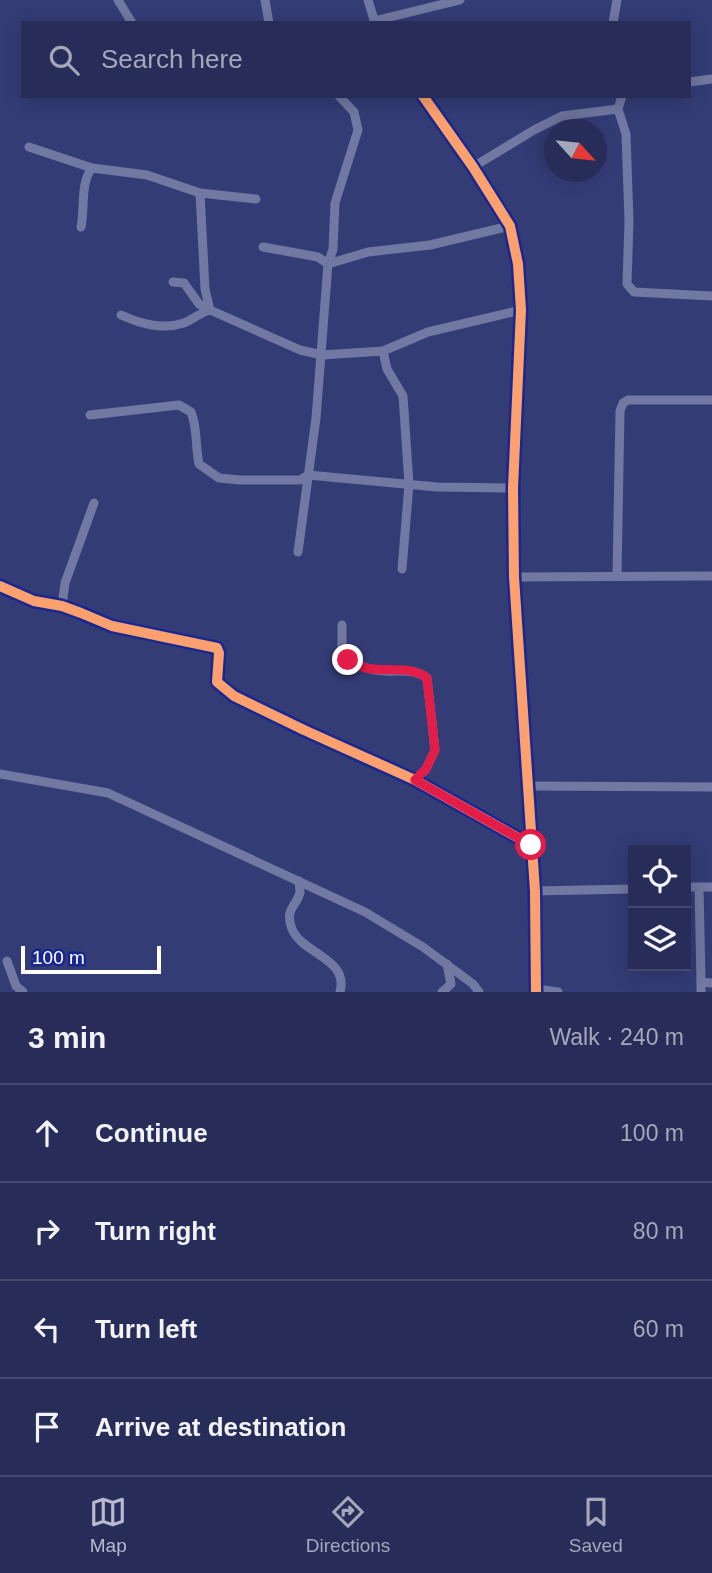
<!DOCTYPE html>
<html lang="en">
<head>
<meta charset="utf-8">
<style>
	:root { --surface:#272d58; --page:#2f355e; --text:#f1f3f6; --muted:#a4a8ba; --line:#43496e; --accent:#b8bbcf }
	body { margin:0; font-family:Helvetica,sans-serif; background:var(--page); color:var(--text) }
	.controls { position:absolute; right:21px; bottom:21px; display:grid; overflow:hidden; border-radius:0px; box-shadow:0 4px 18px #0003 }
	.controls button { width:63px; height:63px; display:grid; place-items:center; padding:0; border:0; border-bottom:2px solid var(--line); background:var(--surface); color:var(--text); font:35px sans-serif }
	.compass { position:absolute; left:544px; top:119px; width:63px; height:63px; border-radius:50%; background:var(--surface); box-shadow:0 4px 18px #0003; rotate:117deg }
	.scale { position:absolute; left:21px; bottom:18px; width:140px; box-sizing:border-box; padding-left:7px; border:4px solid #fff; border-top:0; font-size:19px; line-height:24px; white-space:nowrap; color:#fff; -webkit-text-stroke:5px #192791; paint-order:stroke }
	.stop { position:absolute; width:21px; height:21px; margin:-16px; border:5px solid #e11d48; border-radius:50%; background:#fff }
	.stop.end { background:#e11d48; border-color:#fff; box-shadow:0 2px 7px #0008 }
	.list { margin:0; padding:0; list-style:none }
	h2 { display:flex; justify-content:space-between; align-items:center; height:91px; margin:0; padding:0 28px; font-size:30px }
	h2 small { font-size:23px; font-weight:400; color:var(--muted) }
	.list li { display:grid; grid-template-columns:46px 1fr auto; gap:21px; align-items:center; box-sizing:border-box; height:98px; padding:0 28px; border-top:2px solid var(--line) }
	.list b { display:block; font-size:26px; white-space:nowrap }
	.list em { font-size:23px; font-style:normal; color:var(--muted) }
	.icon { flex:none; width:38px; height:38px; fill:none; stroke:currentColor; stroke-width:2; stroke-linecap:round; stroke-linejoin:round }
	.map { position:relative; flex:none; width:712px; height:992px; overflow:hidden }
	.search { position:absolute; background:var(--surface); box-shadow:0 4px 18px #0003; left:21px; right:21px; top:21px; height:77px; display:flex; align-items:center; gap:18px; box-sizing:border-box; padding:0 24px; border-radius:0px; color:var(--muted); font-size:26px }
	.sheet { height:483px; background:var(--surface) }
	nav { display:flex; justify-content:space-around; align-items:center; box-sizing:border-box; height:98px; border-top:2px solid var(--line); background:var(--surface); font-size:19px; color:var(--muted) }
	nav a { display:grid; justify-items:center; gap:4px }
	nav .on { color:var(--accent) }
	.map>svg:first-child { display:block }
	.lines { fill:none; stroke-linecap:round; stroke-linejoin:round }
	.street { stroke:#7178a1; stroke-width:9 }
	.cycleway-casing { stroke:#192791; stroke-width:15 }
	.cycleway { stroke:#fca06f; stroke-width:10 }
	.route { stroke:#e11d48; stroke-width:9 }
</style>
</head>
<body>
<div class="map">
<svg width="712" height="992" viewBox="0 0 712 992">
	<rect width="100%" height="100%" fill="#343c76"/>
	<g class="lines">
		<g class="street">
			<path d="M118,0L132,23"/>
			<path d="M265,0L269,23"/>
			<path d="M368,0L375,23"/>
			<path d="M374,21L460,0"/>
			<path d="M613,23L617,0"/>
			<path d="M689,82L712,79"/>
			<path d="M339,96L354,112L358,130L335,203L333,249L328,264L368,252L430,245L510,226"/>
			<path d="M423,96L473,167L510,226L518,264L521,310L513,488L514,577L535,891L536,992"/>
			<path d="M622,96L618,109L626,134L629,221L627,284L634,292L712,296"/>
			<path d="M29,147L92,168"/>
			<path d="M473,167L534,130L562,116L618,109"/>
			<path d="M200,193L205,289L210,310L300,350L322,355L383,351L428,332L521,310"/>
			<path d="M81,227C85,209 80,183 92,168L147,175L200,193L256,199"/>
			<path d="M263,247L318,257L328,264L316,418L298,552"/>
			<path d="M121,315C141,324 162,330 184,323C193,319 200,313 210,310L199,304L184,283L173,282"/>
			<path d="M383,351L387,369L403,396L409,484L402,569"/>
			<path d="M90,415L179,405L191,412C198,429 195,446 199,464L219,478L240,480H300L308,475L437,487L513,488"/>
			<path d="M617,576L620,411L623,403L628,400H712"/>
			<path d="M514,577L712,576"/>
			<path d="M0,586L34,601L62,606L81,613L112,626L217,648L219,653L217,682L234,696L304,730L415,780L531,845"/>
			<path d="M62,606L65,583L94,503"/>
			<path d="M342,625V655C357,667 375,672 395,671C408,671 416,670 427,678L435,750L426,769L415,780"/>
			<path d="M0,774L108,793L365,912L423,947L473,984L479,992"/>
			<path d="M528,786L712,787"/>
			<path d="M299,881C299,885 300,888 300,892C297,907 284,908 292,929C302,954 349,958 340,992"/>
			<path d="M686,887H712"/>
			<path d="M699,888L701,982"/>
			<path d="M535,891L633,889"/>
			<path d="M7,961L16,986L23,992"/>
			<path d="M536,989L558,992"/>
			<path d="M442,992L451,984L447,964"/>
			<path d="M701,992V982L712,983"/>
		</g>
		<defs>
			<g id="cycleway">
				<path d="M423,96L473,167L510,226L518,264L521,310L513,488L514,577L535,891L536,992"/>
				<path d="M0,586L34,601L62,606L81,613L112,626L217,648L219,653L217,682L234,696L304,730L415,780L531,845"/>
			</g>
		</defs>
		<use href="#cycleway" class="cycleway-casing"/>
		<use href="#cycleway" class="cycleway"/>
	</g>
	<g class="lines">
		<path class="route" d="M348,660C374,679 405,661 427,678L435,750L426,769L415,780L531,845"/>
	</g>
</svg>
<div class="controls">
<button><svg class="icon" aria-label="locate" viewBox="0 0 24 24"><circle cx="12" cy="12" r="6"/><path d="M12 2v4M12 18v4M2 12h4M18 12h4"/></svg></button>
<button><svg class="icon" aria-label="layers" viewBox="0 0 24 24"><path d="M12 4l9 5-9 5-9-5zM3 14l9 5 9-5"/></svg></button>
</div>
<svg class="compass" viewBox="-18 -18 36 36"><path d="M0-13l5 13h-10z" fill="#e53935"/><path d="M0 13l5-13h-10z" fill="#a4a8ba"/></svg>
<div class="scale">100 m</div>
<div class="stop" style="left:531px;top:845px"></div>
<div class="stop end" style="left:348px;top:660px"></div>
<div class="search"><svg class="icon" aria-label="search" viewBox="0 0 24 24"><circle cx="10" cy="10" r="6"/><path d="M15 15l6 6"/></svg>Search here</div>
</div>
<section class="sheet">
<h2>3 min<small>Walk · 240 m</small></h2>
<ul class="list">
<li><svg class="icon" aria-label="ahead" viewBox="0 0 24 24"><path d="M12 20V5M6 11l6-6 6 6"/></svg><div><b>Continue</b></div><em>100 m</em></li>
<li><svg class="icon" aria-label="right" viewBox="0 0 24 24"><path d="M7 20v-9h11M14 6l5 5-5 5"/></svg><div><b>Turn right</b></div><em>80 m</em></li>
<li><svg class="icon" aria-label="left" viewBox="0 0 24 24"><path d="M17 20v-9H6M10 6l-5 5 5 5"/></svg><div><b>Turn left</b></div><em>60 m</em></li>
<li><svg class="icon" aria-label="arrive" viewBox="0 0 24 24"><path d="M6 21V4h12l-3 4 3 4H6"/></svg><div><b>Arrive at destination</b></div></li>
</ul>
</section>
<nav>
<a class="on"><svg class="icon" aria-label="map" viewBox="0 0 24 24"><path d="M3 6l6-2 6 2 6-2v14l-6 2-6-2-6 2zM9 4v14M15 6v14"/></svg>Map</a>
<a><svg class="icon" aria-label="directions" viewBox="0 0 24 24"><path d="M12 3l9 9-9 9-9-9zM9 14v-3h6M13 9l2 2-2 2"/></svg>Directions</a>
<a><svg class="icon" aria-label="saved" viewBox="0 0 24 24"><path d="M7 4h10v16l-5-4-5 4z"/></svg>Saved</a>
</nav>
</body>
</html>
